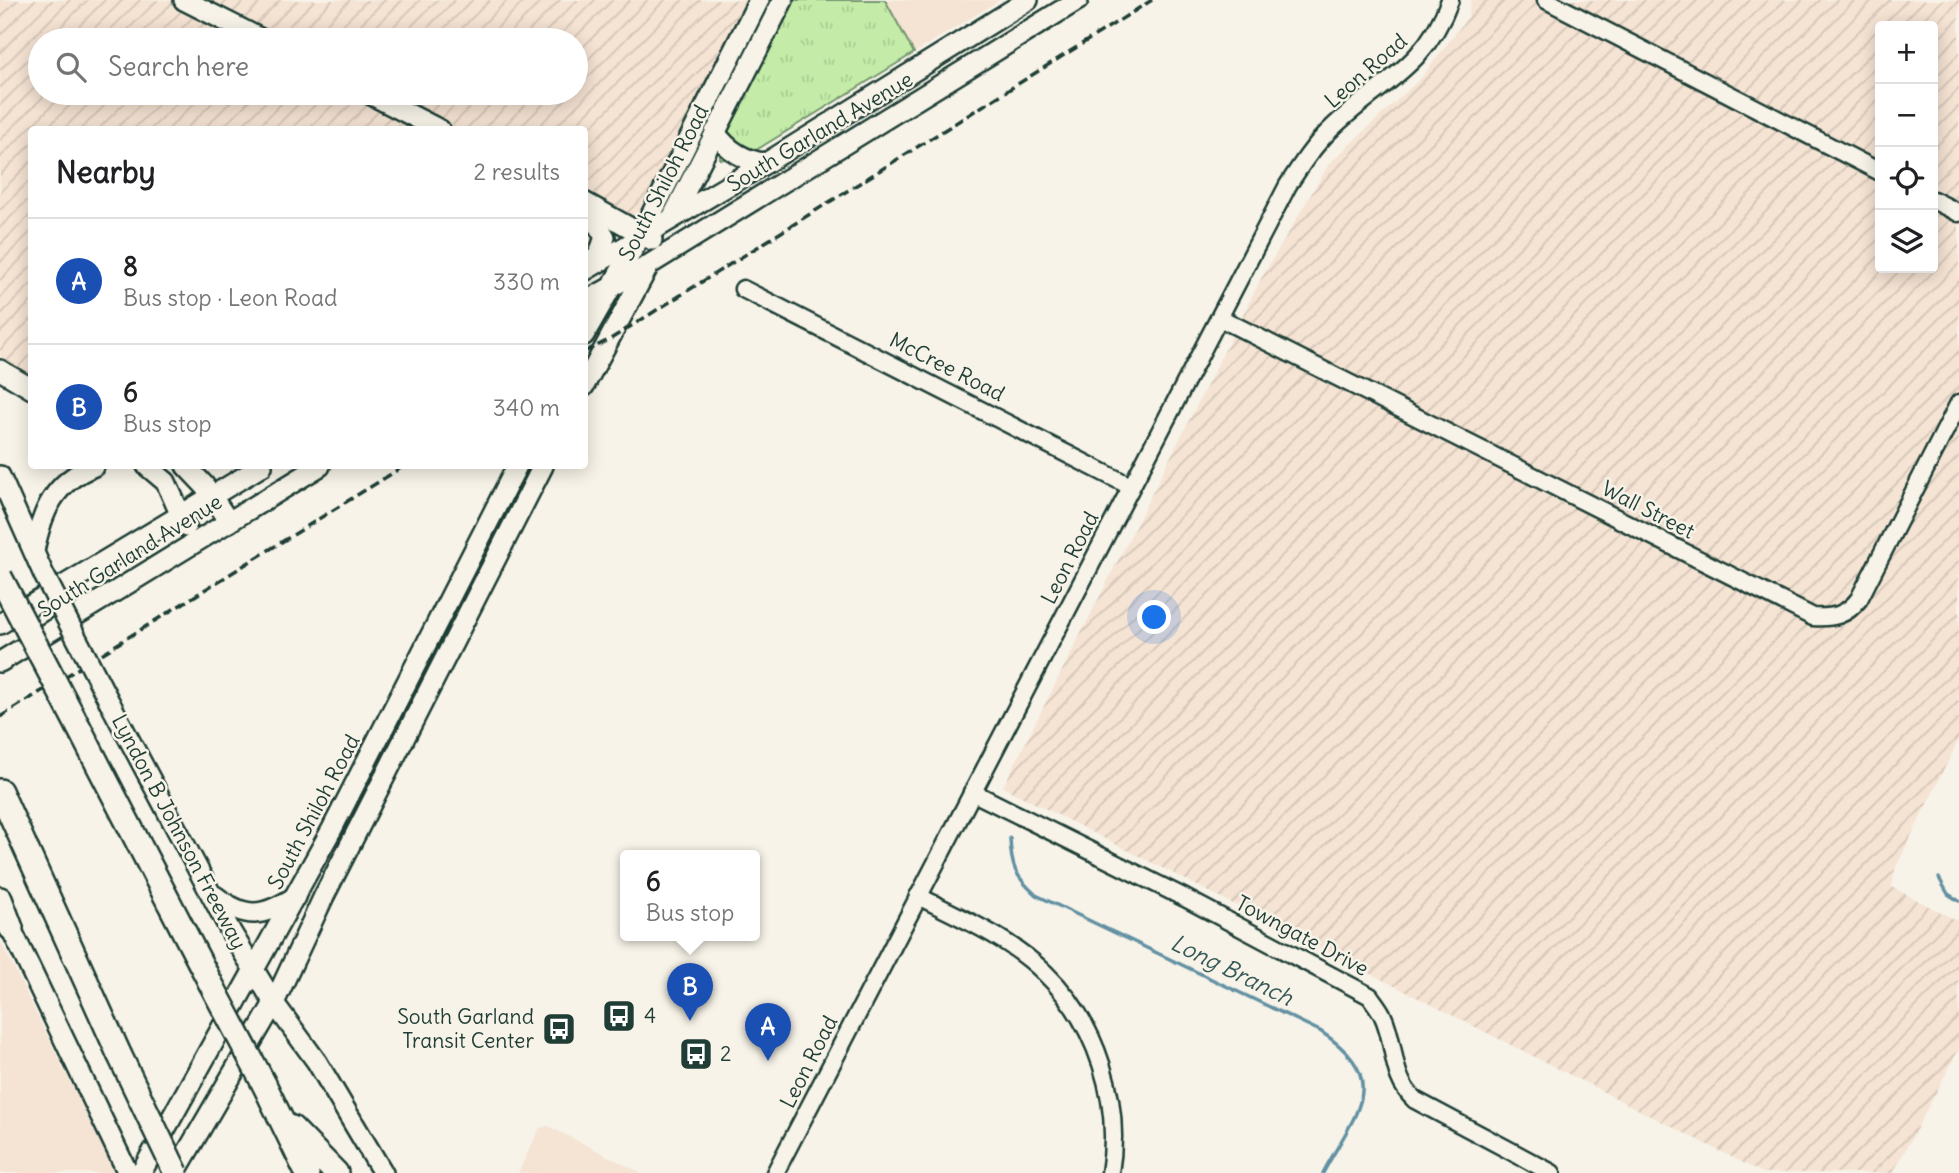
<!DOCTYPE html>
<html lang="en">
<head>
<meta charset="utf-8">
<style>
	:root { --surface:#fff; --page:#f6f6f6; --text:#202124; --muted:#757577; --line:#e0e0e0; --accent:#b45309 }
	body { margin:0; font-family:Delius,sans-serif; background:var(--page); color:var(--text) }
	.controls { position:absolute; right:21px; top:21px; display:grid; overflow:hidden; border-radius:7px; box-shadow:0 4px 18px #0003 }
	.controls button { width:63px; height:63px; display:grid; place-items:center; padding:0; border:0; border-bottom:2px solid var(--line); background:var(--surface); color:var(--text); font:35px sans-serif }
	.you { position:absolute; left:1155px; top:618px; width:24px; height:24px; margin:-18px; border:5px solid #fff; border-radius:50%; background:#1a73e8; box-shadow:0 0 0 10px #1a73e833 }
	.badge { display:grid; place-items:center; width:46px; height:46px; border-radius:50%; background:var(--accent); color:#fff; font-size:23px; font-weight:700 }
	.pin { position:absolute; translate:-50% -58px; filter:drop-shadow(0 2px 4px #0008) }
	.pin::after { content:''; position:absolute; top:37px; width:24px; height:21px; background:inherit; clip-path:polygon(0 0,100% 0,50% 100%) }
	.popup { position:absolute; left:620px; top:850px; width:140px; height:91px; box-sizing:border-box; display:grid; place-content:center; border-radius:7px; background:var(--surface); filter:drop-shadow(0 2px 5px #0005); font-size:23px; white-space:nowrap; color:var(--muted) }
	.popup b { font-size:26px; color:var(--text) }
	.popup::after { content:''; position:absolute; left:50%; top:100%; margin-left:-14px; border:14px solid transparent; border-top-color:var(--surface) }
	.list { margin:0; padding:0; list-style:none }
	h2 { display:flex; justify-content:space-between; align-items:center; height:91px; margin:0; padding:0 28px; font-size:30px }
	h2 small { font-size:23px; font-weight:400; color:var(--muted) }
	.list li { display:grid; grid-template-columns:46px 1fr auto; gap:21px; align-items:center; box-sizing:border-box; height:126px; padding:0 28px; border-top:2px solid var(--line) }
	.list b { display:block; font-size:26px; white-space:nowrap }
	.list p { margin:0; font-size:23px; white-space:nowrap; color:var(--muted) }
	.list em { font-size:23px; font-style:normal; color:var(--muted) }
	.icon { flex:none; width:38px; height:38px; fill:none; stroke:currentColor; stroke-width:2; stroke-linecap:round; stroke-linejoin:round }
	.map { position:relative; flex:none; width:1959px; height:1173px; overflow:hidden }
	.search { position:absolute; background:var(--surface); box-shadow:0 4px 18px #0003; left:28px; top:28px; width:560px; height:77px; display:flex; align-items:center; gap:18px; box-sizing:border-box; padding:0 24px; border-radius:38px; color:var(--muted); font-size:26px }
	.panel { position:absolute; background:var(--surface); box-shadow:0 4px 18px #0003; left:28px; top:126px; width:560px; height:343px; border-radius:7px }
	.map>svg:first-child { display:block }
	.built { fill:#f5e3d3 }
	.industrial { fill:url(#industrial-furrows); fill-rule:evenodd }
	.park { fill:url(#park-tufts); stroke:#72946e; stroke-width:2 }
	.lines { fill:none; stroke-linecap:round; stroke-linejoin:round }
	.stream { stroke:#6290a3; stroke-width:3.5 }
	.minor-casing { stroke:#1f3d34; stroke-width:21 }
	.major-casing { stroke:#1f3d34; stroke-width:24 }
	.highway-casing { stroke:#1f3d34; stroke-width:28 }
	.minor { stroke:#f7f3e8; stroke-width:16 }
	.major { stroke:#f7f3e8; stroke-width:19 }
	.highway { stroke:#f7f3e8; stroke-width:23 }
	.rail { stroke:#1f3d34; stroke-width:3.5; stroke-dasharray:10 5; stroke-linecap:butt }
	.major-bridge-casing { stroke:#1f3d34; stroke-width:24; stroke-linecap:butt }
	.highway-bridge-casing { stroke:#1f3d34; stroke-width:28; stroke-linecap:butt }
	.major-bridge { stroke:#f7f3e8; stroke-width:19 }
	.highway-bridge { stroke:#f7f3e8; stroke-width:23 }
	.labels { text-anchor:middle; stroke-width:5; stroke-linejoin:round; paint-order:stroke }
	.street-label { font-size:21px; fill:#1f3d34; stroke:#f7f3e8 }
	.poi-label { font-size:21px; fill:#1f3d34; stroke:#f7f3e8; text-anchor:start }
	.water-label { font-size:23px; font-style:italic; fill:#355959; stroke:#f7f3e8 }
</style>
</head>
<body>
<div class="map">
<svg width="1959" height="1173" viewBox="0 0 1959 1173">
	<defs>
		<pattern id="industrial-furrows" width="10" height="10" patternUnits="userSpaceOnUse" patternTransform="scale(1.75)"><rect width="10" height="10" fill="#f5e3d3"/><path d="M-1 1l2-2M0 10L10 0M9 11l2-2" fill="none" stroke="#d2c4b6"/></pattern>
		<pattern id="park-tufts" width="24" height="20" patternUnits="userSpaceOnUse" patternTransform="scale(1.75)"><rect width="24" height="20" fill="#c4eca8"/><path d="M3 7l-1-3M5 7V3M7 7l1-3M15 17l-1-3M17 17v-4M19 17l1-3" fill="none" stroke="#a8cb91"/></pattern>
	</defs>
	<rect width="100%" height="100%" fill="#f7f3e8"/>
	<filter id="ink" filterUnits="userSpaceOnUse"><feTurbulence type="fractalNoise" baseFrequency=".0143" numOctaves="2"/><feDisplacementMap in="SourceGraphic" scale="14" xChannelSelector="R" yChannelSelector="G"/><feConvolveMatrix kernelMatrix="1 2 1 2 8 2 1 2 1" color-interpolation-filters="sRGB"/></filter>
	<g filter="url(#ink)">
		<g class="built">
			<path d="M885,0H1000L914,53Z"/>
			<path d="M0,940L115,1173H0Z"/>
			<path d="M548,1126L641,1173H518L540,1128Z"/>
		</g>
		<g class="industrial">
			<path d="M0,0H746L636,219L585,250L584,130H32L31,374L0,357ZM40,40H576V93H40Z"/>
			<path d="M1471,0H1959V739L1895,869L1892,887L1959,922V1049L1893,1173H1763L1003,787L1261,279L1329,164L1422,77L1468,17ZM1880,26H1933V268H1880Z"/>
		</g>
		<path class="park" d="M789,0H885L914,53L740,160L720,159V136Z"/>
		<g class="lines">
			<g class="stream">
				<path d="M1010,838C1011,867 1015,876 1036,895L1320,1031C1393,1080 1356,1111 1323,1173"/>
				<path d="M1939,878L1948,894L1959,901"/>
			</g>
			<defs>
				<g id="minor">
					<path d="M1546,0L1880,172"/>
					<path d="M1933,200L1959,213"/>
					<path d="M743,289L1130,486"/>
					<path d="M1220,318L1813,617C1833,618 1846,616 1859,599L1959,403"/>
					<path d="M972,792L1185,898L1370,996C1374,1002 1379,1008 1382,1014C1397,1044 1389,1076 1415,1100L1552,1173"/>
					<path d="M918,896C961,918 1010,938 1045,973C1097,1023 1122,1102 1110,1173"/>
					<path d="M775,1173L1288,185C1301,165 1314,145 1331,129C1379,82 1425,69 1450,0"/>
				</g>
				<g id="major">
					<path d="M184,0L263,40"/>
					<path d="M368,93L440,130"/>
					<path d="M715,132C728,151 744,161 766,163"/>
					<path d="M584,202L652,240"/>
					<path d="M585,205L605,237L599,254L591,263"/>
					<path d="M672,218L783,0"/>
					<path d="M584,271L766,163L1028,0"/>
					<path d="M584,302L626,279L1078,0"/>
					<path d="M584,335L641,235L759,0"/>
					<path d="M0,370L32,389"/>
					<path d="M584,386L648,267"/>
					<path d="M147,466L166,482L186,527"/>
					<path d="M186,466L204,485L229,522"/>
					<path d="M0,476L44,575"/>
					<path d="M34,551C42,511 54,482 94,466"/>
					<path d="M0,624L262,466"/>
					<path d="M0,662L320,466"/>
					<path d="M111,705L231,932L274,1003L317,1062L383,1173"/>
					<path d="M215,896C246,920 263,917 295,897"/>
					<path d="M5,916L128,1173"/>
					<path d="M141,1173L332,829L517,466"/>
					<path d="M175,1173L274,1003L324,896L543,466"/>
				</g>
				<g id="highway">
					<path d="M78,726L210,982"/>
					<path d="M0,791L119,1054"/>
					<path d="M0,899L11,928"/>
					<path d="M264,1084L307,1173"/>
					<path d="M292,1128L336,1173"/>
				</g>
			</defs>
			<use href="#minor" class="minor-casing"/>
			<use href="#major" class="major-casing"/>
			<use href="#highway" class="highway-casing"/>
			<use href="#minor" class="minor"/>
			<use href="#major" class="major"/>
			<use href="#highway" class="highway"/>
			<g class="rail">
				<path d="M584,352L609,340L1152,0"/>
				<path d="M0,717L404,466"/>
			</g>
			<defs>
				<path id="major-bridge" d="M44,575L111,705"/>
				<g id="highway-bridge">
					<path d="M0,577L78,726"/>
					<path d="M210,982L264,1084"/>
					<path d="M119,1054L176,1173"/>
				</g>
			</defs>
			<use href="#major-bridge" class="major-bridge-casing"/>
			<use href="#highway-bridge" class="highway-bridge-casing"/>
			<use href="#major-bridge" class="major-bridge"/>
			<use href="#highway-bridge" class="highway-bridge"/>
		</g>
	</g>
	<defs>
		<symbol id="bus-square" viewBox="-11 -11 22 22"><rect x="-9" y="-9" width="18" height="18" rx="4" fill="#1f3d34" stroke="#f7f3e8"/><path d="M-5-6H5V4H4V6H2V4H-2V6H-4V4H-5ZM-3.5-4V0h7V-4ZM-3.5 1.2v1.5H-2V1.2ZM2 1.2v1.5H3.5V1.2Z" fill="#fff"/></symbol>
	</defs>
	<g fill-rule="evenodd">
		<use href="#bus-square" x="600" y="997" width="38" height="38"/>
		<use href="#bus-square" x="540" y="1010" width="38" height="38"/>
		<use href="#bus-square" x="677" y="1035" width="38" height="38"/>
	</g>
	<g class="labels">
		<g class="street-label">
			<text transform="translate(1366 71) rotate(-41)" y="7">Leon Road</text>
			<text transform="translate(820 132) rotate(-31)" y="7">South Garland Avenue</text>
			<text transform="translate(664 183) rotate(-63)" y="7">South Shiloh Road</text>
			<text transform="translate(947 367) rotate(27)" y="7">McCree Road</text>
			<text transform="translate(1648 510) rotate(27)" y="7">Wall Street</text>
			<text transform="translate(130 556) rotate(-32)" y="7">South Garland Avenue</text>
			<text transform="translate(1070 558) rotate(-63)" y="7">Leon Road</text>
			<text transform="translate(314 812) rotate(-62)" y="7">South Shiloh Road</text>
			<text transform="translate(179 832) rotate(62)" y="7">Lyndon B Johnson Freeway</text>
			<text transform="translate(1302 936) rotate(28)" y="7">Towngate Drive</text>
			<text transform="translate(809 1062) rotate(-63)" y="7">Leon Road</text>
		</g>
		<g class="poi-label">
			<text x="644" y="1023">4</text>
			<text x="534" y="1024" text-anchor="end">South Garland<tspan x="534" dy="24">Transit Center</tspan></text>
			<text x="720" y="1061">2</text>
		</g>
		<g class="water-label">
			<text transform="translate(1232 970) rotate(26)" y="8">Long Branch</text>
		</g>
	</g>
</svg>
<div class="controls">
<button>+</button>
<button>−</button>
<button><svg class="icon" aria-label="locate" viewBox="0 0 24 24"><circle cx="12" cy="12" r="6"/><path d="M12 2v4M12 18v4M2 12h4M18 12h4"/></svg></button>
<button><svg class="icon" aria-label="layers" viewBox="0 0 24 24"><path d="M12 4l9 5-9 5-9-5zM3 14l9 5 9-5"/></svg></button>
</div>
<div class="you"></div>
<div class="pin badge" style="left:768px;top:1061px;background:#1a4fb4">A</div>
<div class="pin badge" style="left:690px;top:1021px;background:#1a4fb4">B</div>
<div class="popup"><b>6</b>Bus stop</div>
<div class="search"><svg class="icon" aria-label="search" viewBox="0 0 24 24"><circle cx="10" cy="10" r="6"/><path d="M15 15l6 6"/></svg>Search here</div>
<section class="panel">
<h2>Nearby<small>2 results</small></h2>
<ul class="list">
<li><span class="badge" style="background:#1a4fb4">A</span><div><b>8</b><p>Bus stop · Leon Road</p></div><em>330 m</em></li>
<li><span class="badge" style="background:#1a4fb4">B</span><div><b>6</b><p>Bus stop</p></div><em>340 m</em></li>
</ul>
</section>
</div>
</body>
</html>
